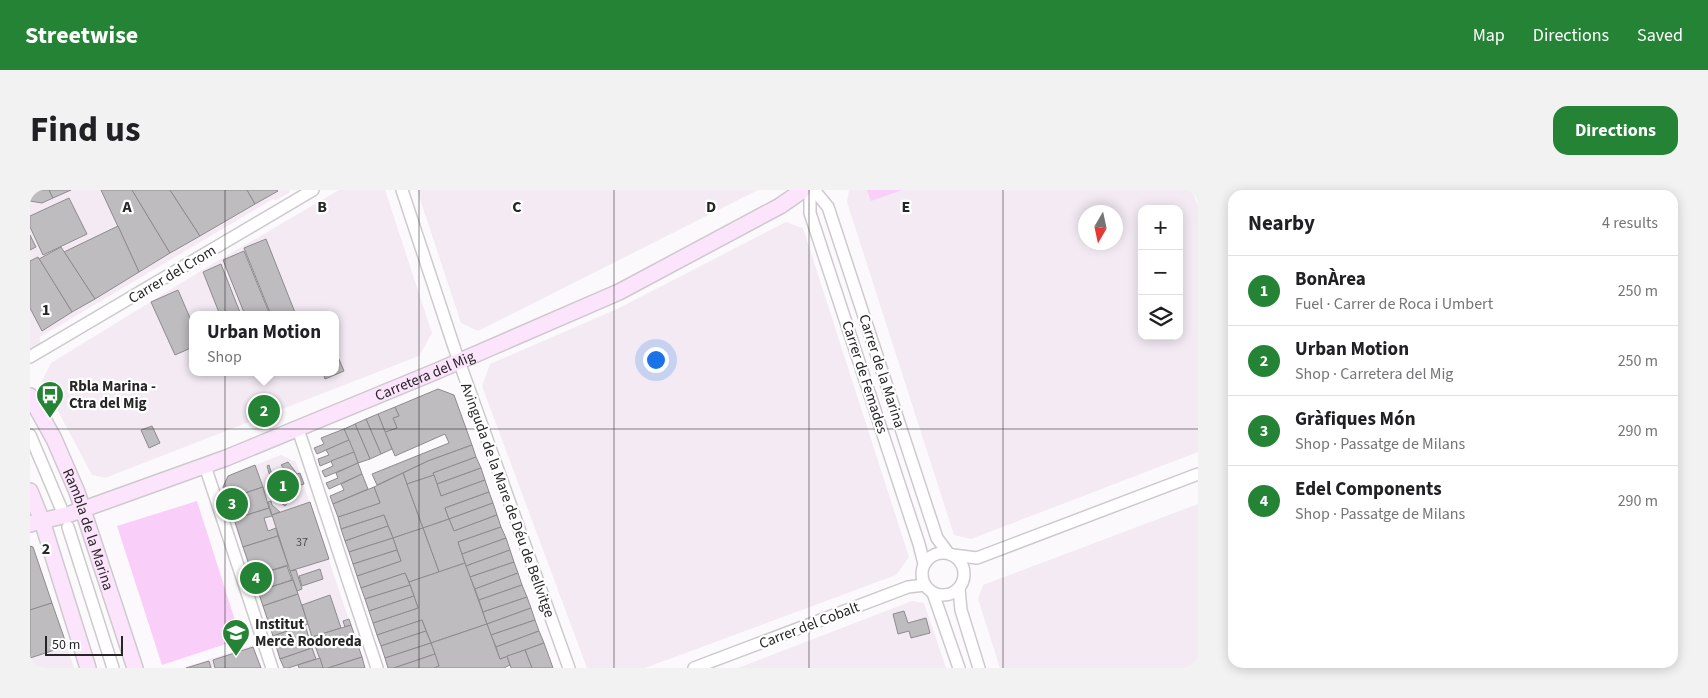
<!DOCTYPE html>
<html lang="en">
<head>
<meta charset="utf-8">
<style>
	:root { --surface:#fff; --page:#f2f2f2; --text:#202124; --muted:#757577; --line:#e0e0e0; --accent:#248335 }
	body { margin:0; font-family:"Source Sans 3",sans-serif; background:var(--page); color:var(--text) }
	.controls { position:absolute; right:15px; top:15px; display:grid; overflow:hidden; border-radius:10px; box-shadow:0 2px 12px #0003 }
	.controls button { width:45px; height:45px; display:grid; place-items:center; padding:0; border:0; border-bottom:1px solid var(--line); background:var(--surface); color:var(--text); font:25px sans-serif }
	.compass { position:absolute; left:1048px; top:15px; width:45px; height:45px; border-radius:50%; background:var(--surface); box-shadow:0 2px 12px #0003; rotate:189deg }
	.scale { position:absolute; left:15px; bottom:12px; width:78px; box-sizing:border-box; padding-left:5px; border:2px solid #272627; border-top:0; font-size:14px; line-height:18px; white-space:nowrap; color:#272627; -webkit-text-stroke:4px #fff; paint-order:stroke }
	.you { position:absolute; left:625px; top:169px; width:18px; height:18px; margin:-12px; border:4px solid #fff; border-radius:50%; background:#1a73e8; box-shadow:0 0 0 8px #1a73e833 }
	.badge { display:grid; place-items:center; width:32px; height:32px; border-radius:50%; background:var(--accent); color:#fff; font-size:16px; font-weight:700 }
	.pin { position:absolute; translate:-50% -50%; border:2px solid #fff; box-shadow:0 1px 5px #0006 }
	.popup { position:absolute; left:159px; top:121px; width:150px; height:65px; box-sizing:border-box; display:grid; place-content:center; border-radius:10px; background:var(--surface); filter:drop-shadow(0 1px 4px #0005); font-size:16px; white-space:nowrap; color:var(--muted) }
	.popup b { font-size:19px; color:var(--text) }
	.popup::after { content:''; position:absolute; left:50%; top:100%; margin-left:-10px; border:10px solid transparent; border-top-color:var(--surface) }
	.list { margin:0; padding:0; list-style:none }
	h2 { display:flex; justify-content:space-between; align-items:center; height:65px; margin:0; padding:0 20px; font-size:21px }
	h2 small { font-size:16px; font-weight:400; color:var(--muted) }
	.list li { display:grid; grid-template-columns:32px 1fr auto; gap:15px; align-items:center; box-sizing:border-box; height:70px; padding:0 20px; border-top:1px solid var(--line) }
	.list b { display:block; font-size:19px; white-space:nowrap }
	.list p { margin:0; font-size:16px; white-space:nowrap; color:var(--muted) }
	.list em { font-size:16px; font-style:normal; color:var(--muted) }
	.icon { flex:none; width:28px; height:28px; fill:none; stroke:currentColor; stroke-width:2; stroke-linecap:round; stroke-linejoin:round }
	.map { position:relative; flex:none; width:1168px; height:478px; overflow:hidden; border-radius:15px }
	header { display:flex; align-items:center; gap:30px; box-sizing:border-box; height:70px; padding:0 25px; background:var(--accent); color:#fff }
	header strong { font-size:24px }
	nav { display:flex; gap:28px; margin-inline-start:auto; font-size:18px }
	.intro { display:flex; align-items:center; justify-content:space-between; box-sizing:border-box; height:120px; padding:0 30px }
	h1 { margin:0; font-size:35px }
	.button { padding:12px 22px; border-radius:15px; background:var(--accent); color:#fff; font-size:18px; font-weight:700 }
	main { display:flex; gap:30px; padding:0 30px }
	aside { flex:1; background:var(--surface); border-radius:15px; box-shadow:0 2px 12px #0003 }
	.map>svg:first-child { display:block }
	.built { fill:#f3eaf3; fill-rule:evenodd }
	.green { fill:#f9cef9 }
	.building { fill:#bfbcbf; stroke:#8d8b8d }
	.lines { fill:none; stroke-linecap:round; stroke-linejoin:round }
	.street-casing { stroke:#cdcacd; stroke-width:14 }
	.secondary-casing { stroke:#cdcacd; stroke-width:18 }
	.street { stroke:#fff; stroke-width:11 }
	.secondary { stroke:#fde4fd; stroke-width:15 }
	.grid { fill:none; stroke:#272627; stroke-width:1; stroke-opacity:0.55 }
	.labels { text-anchor:middle; stroke-width:4.5; stroke-linejoin:round; paint-order:stroke }
	.number-label { font-size:12px; fill:#4d4c4d }
	.street-label { font-size:15px; fill:#272627; stroke:#fff }
	.poi-label { font-size:15px; font-weight:bold; fill:#272627; stroke:#fff; text-anchor:start }
	.grid-label { font-size:16px; text-anchor:middle; font-weight:bold; fill:#272627; stroke:#fff; stroke-width:4.5; stroke-linejoin:round; paint-order:stroke }
</style>
</head>
<body>
<header>
<strong>Streetwise</strong>
<nav><a>Map</a><a>Directions</a><a>Saved</a></nav>
</header>
<div class="intro"><h1>Find us</h1><a class="button">Directions</a></div>
<main>
<div class="map">
<svg width="1168" height="478" viewBox="0 0 1168 478">
	<rect width="100%" height="100%" fill="#fcf9fc"/>
	<g class="built">
		<path d="M0,0H260L259,3L246,10L243,9L10,147V157L0,163Z"/>
		<path d="M309,0H355L402,143L389,166L75,288L62,285L12,191L21,173L174,79ZM163,125H305V182H163Z"/>
		<path d="M387,0H728L448,141L431,133Z"/>
		<path d="M819,0H1162L1168,16V262L941,349L924,345L817,12ZM1112,19H1149V146H1112ZM1056,22H1086V52H1056Z"/>
		<path d="M756,32L773,38L879,367L866,385L615,478H557L452,196L460,174L587,119Z"/>
		<path d="M251,265L266,272L335,478H254L193,297L198,286Z"/>
		<path d="M1168,314V478H970L948,409L953,395Z"/>
		<path d="M0,356L3,357L44,478H0Z"/>
		<path d="M882,411L894,413L916,478H708Z"/>
		<path d="M223,455L231,478H153Z"/>
	</g>
	<g class="green">
		<path d="M837,0H872L841,11Z"/>
		<path d="M167,311L211,449L132,475L87,336Z"/>
	</g>
	<g class="building">
		<path d="M0,0H19L23,8L12,13L0,11Z"/>
		<path d="M19,0H41L23,8Z"/>
		<path d="M71,0H102L140,63L109,82Z"/>
		<path d="M102,0H140L170,46L140,63Z"/>
		<path d="M140,0H217L225,14L170,46Z"/>
		<path d="M217,0H247L248,1L225,14Z"/>
		<path d="M39,8L57,44L13,65L0,37V26Z"/>
		<path d="M88,36L109,82L65,109L34,62Z"/>
		<path d="M0,45L6,57L0,60Z"/>
		<path d="M236,49L266,125H241L214,58Z"/>
		<path d="M31,57L65,109L42,122L9,69Z"/>
		<path d="M214,61L240,125H215L193,70Z"/>
		<path d="M8,67L42,122L12,141L0,118V71Z"/>
		<path d="M191,74L211,125H190L173,82Z"/>
		<path d="M148,100L163,135V157L145,165L121,112Z"/>
		<path d="M305,160L314,181L295,189L293,182H305Z"/>
		<path d="M408,199L424,205L442,255L398,271L347,295L342,284L419,253L415,244L365,266L355,242L367,238L363,228L369,226L365,217Z"/>
		<path d="M365,217L369,226L363,228L367,238L355,242L348,224Z"/>
		<path d="M348,224L362,259L351,264L336,229Z"/>
		<path d="M336,229L351,264L340,269L325,234Z"/>
		<path d="M325,234L340,269L328,273L314,239Z"/>
		<path d="M122,236L130,253L119,258L111,240Z"/>
		<path d="M314,239L319,250L287,264L284,258L294,254L291,248Z"/>
		<path d="M319,250L324,262L290,276L288,269L299,265L296,260Z"/>
		<path d="M442,255L446,267L403,283L404,285L377,294L373,283L398,271Z"/>
		<path d="M324,262L328,273L295,287L292,281L303,276L301,271Z"/>
		<path d="M446,267L451,278L407,294L403,283Z"/>
		<path d="M258,272L267,284L260,286L251,275Z"/>
		<path d="M328,273L332,284L299,299L296,293L308,288L306,283Z"/>
		<path d="M225,275L233,297L197,309L193,297L198,286Z"/>
		<path d="M239,275L248,305L260,292L269,299L255,316L247,310L237,276Z"/>
		<path d="M451,278L455,290L411,306L407,294Z"/>
		<path d="M270,283L274,294L268,296L261,290L260,286L263,285L264,288H265L264,285Z"/>
		<path d="M373,283L393,338L363,348L354,325L311,339L308,327L350,313L344,297Z"/>
		<path d="M332,284L338,299L303,314L300,306L314,300L311,294Z"/>
		<path d="M404,285L411,306L455,290L459,302L415,318L419,329L393,338L377,294Z"/>
		<path d="M233,297L239,318L204,329L197,309Z"/>
		<path d="M344,297L350,313L308,327L303,314Z"/>
		<path d="M459,302L463,313L419,329L415,318Z"/>
		<path d="M241,311L242,315L250,322L242,325L238,312Z"/>
		<path d="M280,312L299,369L260,381L242,325Z"/>
		<path d="M463,313L467,325L424,341L419,329Z"/>
		<path d="M239,318L242,326L234,328L238,341L246,338L248,346L213,357L204,329Z"/>
		<path d="M354,325L358,336L315,351L311,339Z"/>
		<path d="M467,325L471,337L428,352L435,373L409,382L393,338L419,329L424,341Z"/>
		<path d="M358,336L363,348L319,362L315,351Z"/>
		<path d="M471,337L476,348L432,364L428,352Z"/>
		<path d="M393,338L409,382L379,392L375,383L331,398L327,386L371,371L363,348Z"/>
		<path d="M248,346L258,375L223,386L213,357Z"/>
		<path d="M363,348L367,360L323,374L319,362Z"/>
		<path d="M476,348L480,360L436,376L432,364Z"/>
		<path d="M0,356L3,357L22,413L0,420Z"/>
		<path d="M367,360L371,371L327,386L323,374Z"/>
		<path d="M480,360L484,372L440,387L436,376Z"/>
		<path d="M484,372L488,383L445,399L440,387Z"/>
		<path d="M435,373L457,434L401,453L392,430L347,445L343,433L388,418L379,392Z"/>
		<path d="M257,376L262,390L228,401L223,386Z"/>
		<path d="M290,379L293,389L272,396L269,386Z"/>
		<path d="M266,380L272,399L267,401L260,381Z"/>
		<path d="M375,383L380,395L335,409L331,398Z"/>
		<path d="M488,383L492,395L449,410L445,399Z"/>
		<path d="M263,390L268,404L233,416L228,401Z"/>
		<path d="M380,395L384,406L339,421L335,409Z"/>
		<path d="M492,395L497,407L453,422L449,410Z"/>
		<path d="M268,404L278,434L243,446L233,416Z"/>
		<path d="M300,405L311,438L282,447L272,415Z"/>
		<path d="M384,406L388,418L343,433L339,421Z"/>
		<path d="M497,407L501,418L457,434L453,422Z"/>
		<path d="M22,413L37,456L0,468V420Z"/>
		<path d="M501,418L505,430L461,445L457,434Z"/>
		<path d="M874,421L878,433L896,428L900,443L881,448L879,441L868,444L863,424Z"/>
		<path d="M319,429L321,435L315,437L313,431Z"/>
		<path d="M392,430L396,441L351,456L347,445Z"/>
		<path d="M505,430L509,441L466,457L461,445Z"/>
		<path d="M457,434L470,469L477,466L480,475L474,478H404L409,476L401,453Z"/>
		<path d="M275,435L282,458L250,469L243,446Z"/>
		<path d="M321,435L332,467L298,478H293L282,447Z"/>
		<path d="M396,441L401,453L355,468L351,456Z"/>
		<path d="M509,441L514,453L470,469L466,457Z"/>
		<path d="M401,453L405,464L364,478H358L355,468Z"/>
		<path d="M514,453L523,478H502L495,460Z"/>
		<path d="M223,457L231,478H185L183,470Z"/>
		<path d="M282,458L286,469L258,478H254L250,469Z"/>
		<path d="M495,460L502,478H481L477,466Z"/>
		<path d="M405,464L409,476L404,478H364Z"/>
		<path d="M332,467L335,478H298Z"/>
		<path d="M290,468L293,478H269L268,475Z"/>
		<path d="M179,471L181,478H156Z"/>
	</g>
	<g class="lines">
		<defs>
			<g id="street">
				<path d="M372,0L425,160L539,478"/>
				<path d="M780,0V23L889,354L894,374"/>
				<path d="M784,0L798,17L907,348L918,363"/>
				<path d="M0,167L283,0"/>
				<path d="M268,239L347,478"/>
				<path d="M0,245L31,318"/>
				<path d="M175,276L242,478"/>
				<path d="M38,337L83,478"/>
				<circle cx="913" cy="384" r="21"/>
				<path d="M923,365L947,368L1168,284"/>
				<path d="M929,399L931,420L949,478"/>
				<path d="M903,403L929,478"/>
				<path d="M664,478L878,397L895,395"/>
			</g>
			<g id="secondary">
				<path id="s1" d="M0,206L24,249L47,302L105,478"/>
				<path d="M0,301L12,331L58,478"/>
				<path id="s2" d="M0,334L40,324L196,268L407,181L589,102L750,16L773,0"/>
			</g>
		</defs>
		<use href="#street" class="street-casing"/>
		<use href="#secondary" class="secondary-casing"/>
		<use href="#street" class="street"/>
		<use href="#secondary" class="secondary"/>
	</g>
	<path class="grid" d="M195,0V478M389,0V478M584,0V478M779,0V478M973,0V478M0,239H1168"/>
	<defs>
		<symbol id="bus-pin" viewBox="-11 -11 22 30"><path d="M0 17L-7.5 6A9.5 9.5 0 1 1 7.5 6Z" fill="#248335" stroke="#fff"/><path d="M-5-6H5V4H4V6H2V4H-2V6H-4V4H-5ZM-3.5-4V0h7V-4ZM-3.5 1.2v1.5H-2V1.2ZM2 1.2v1.5H3.5V1.2Z" fill="#fff"/></symbol>
		<symbol id="school-pin" viewBox="-11 -11 22 30"><path d="M0 17L-7.5 6A9.5 9.5 0 1 1 7.5 6Z" fill="#248335" stroke="#fff"/><path d="M0-5L7-2L0 1L-7-2ZM-4 1L0 2.5L4 1V4Q0 6-4 4Z" fill="#fff"/></symbol>
	</defs>
	<g fill-rule="evenodd">
		<use href="#bus-pin" x="4" y="189" width="32" height="43"/>
		<use href="#school-pin" x="190" y="427" width="32" height="43"/>
	</g>
	<g class="labels">
		<g class="number-label">
			<text x="272" y="356">37</text>
		</g>
		<g class="street-label">
			<text transform="translate(142 84) rotate(-31)" y="5">Carrer del Crom</text>
			<text transform="translate(852 181) rotate(72)" y="5">Carrer de la Marina</text>
			<text dy="5" stroke="none"><textPath href="#s2" startOffset="422">Carretera del Mig</textPath></text>
			<text transform="translate(835 187) rotate(72)" y="5">Carrer de Femades</text>
			<text transform="translate(478 310) rotate(70)" y="5">Avinguda de la Mare de Déu de Bellvitge</text>
			<text dy="5" stroke="none"><textPath href="#s1" startOffset="146">Rambla de la Marina</textPath></text>
			<text transform="translate(779 435) rotate(-21)" y="5">Carrer del Cobalt</text>
		</g>
		<g class="poi-label">
			<text x="39" y="201">Rbla Marina -<tspan x="39" dy="17">Ctra del Mig</tspan></text>
			<text x="225" y="439">Institut<tspan x="225" dy="17">Mercè Rodoreda</tspan></text>
		</g>
	</g>
	<g class="grid-label">
		<text x="97" y="22">A</text>
		<text x="292" y="22">B</text>
		<text x="487" y="22">C</text>
		<text x="681" y="22">D</text>
		<text x="876" y="22">E</text>
		<text x="16" y="125">1</text>
		<text x="16" y="364">2</text>
	</g>
</svg>
<div class="controls">
<button>+</button>
<button>−</button>
<button><svg class="icon" aria-label="layers" viewBox="0 0 24 24"><path d="M12 4l9 5-9 5-9-5zM3 14l9 5 9-5"/></svg></button>
</div>
<svg class="compass" viewBox="-18 -18 36 36"><path d="M0-13l5 13h-10z" fill="#e53935"/><path d="M0 13l5-13h-10z" fill="#757577"/></svg>
<div class="scale">50 m</div>
<div class="you"></div>
<div class="pin badge" style="left:253px;top:296px">1</div>
<div class="pin badge" style="left:234px;top:221px">2</div>
<div class="popup"><b>Urban Motion</b>Shop</div>
<div class="pin badge" style="left:202px;top:314px">3</div>
<div class="pin badge" style="left:226px;top:388px">4</div>
</div>
<aside>
<h2>Nearby<small>4 results</small></h2>
<ul class="list">
<li><span class="badge">1</span><div><b>BonÀrea</b><p>Fuel · Carrer de Roca i Umbert</p></div><em>250 m</em></li>
<li><span class="badge">2</span><div><b>Urban Motion</b><p>Shop · Carretera del Mig</p></div><em>250 m</em></li>
<li><span class="badge">3</span><div><b>Gràfiques Món</b><p>Shop · Passatge de Milans</p></div><em>290 m</em></li>
<li><span class="badge">4</span><div><b>Edel Components</b><p>Shop · Passatge de Milans</p></div><em>290 m</em></li>
</ul>
</aside>
</main>
</body>
</html>
